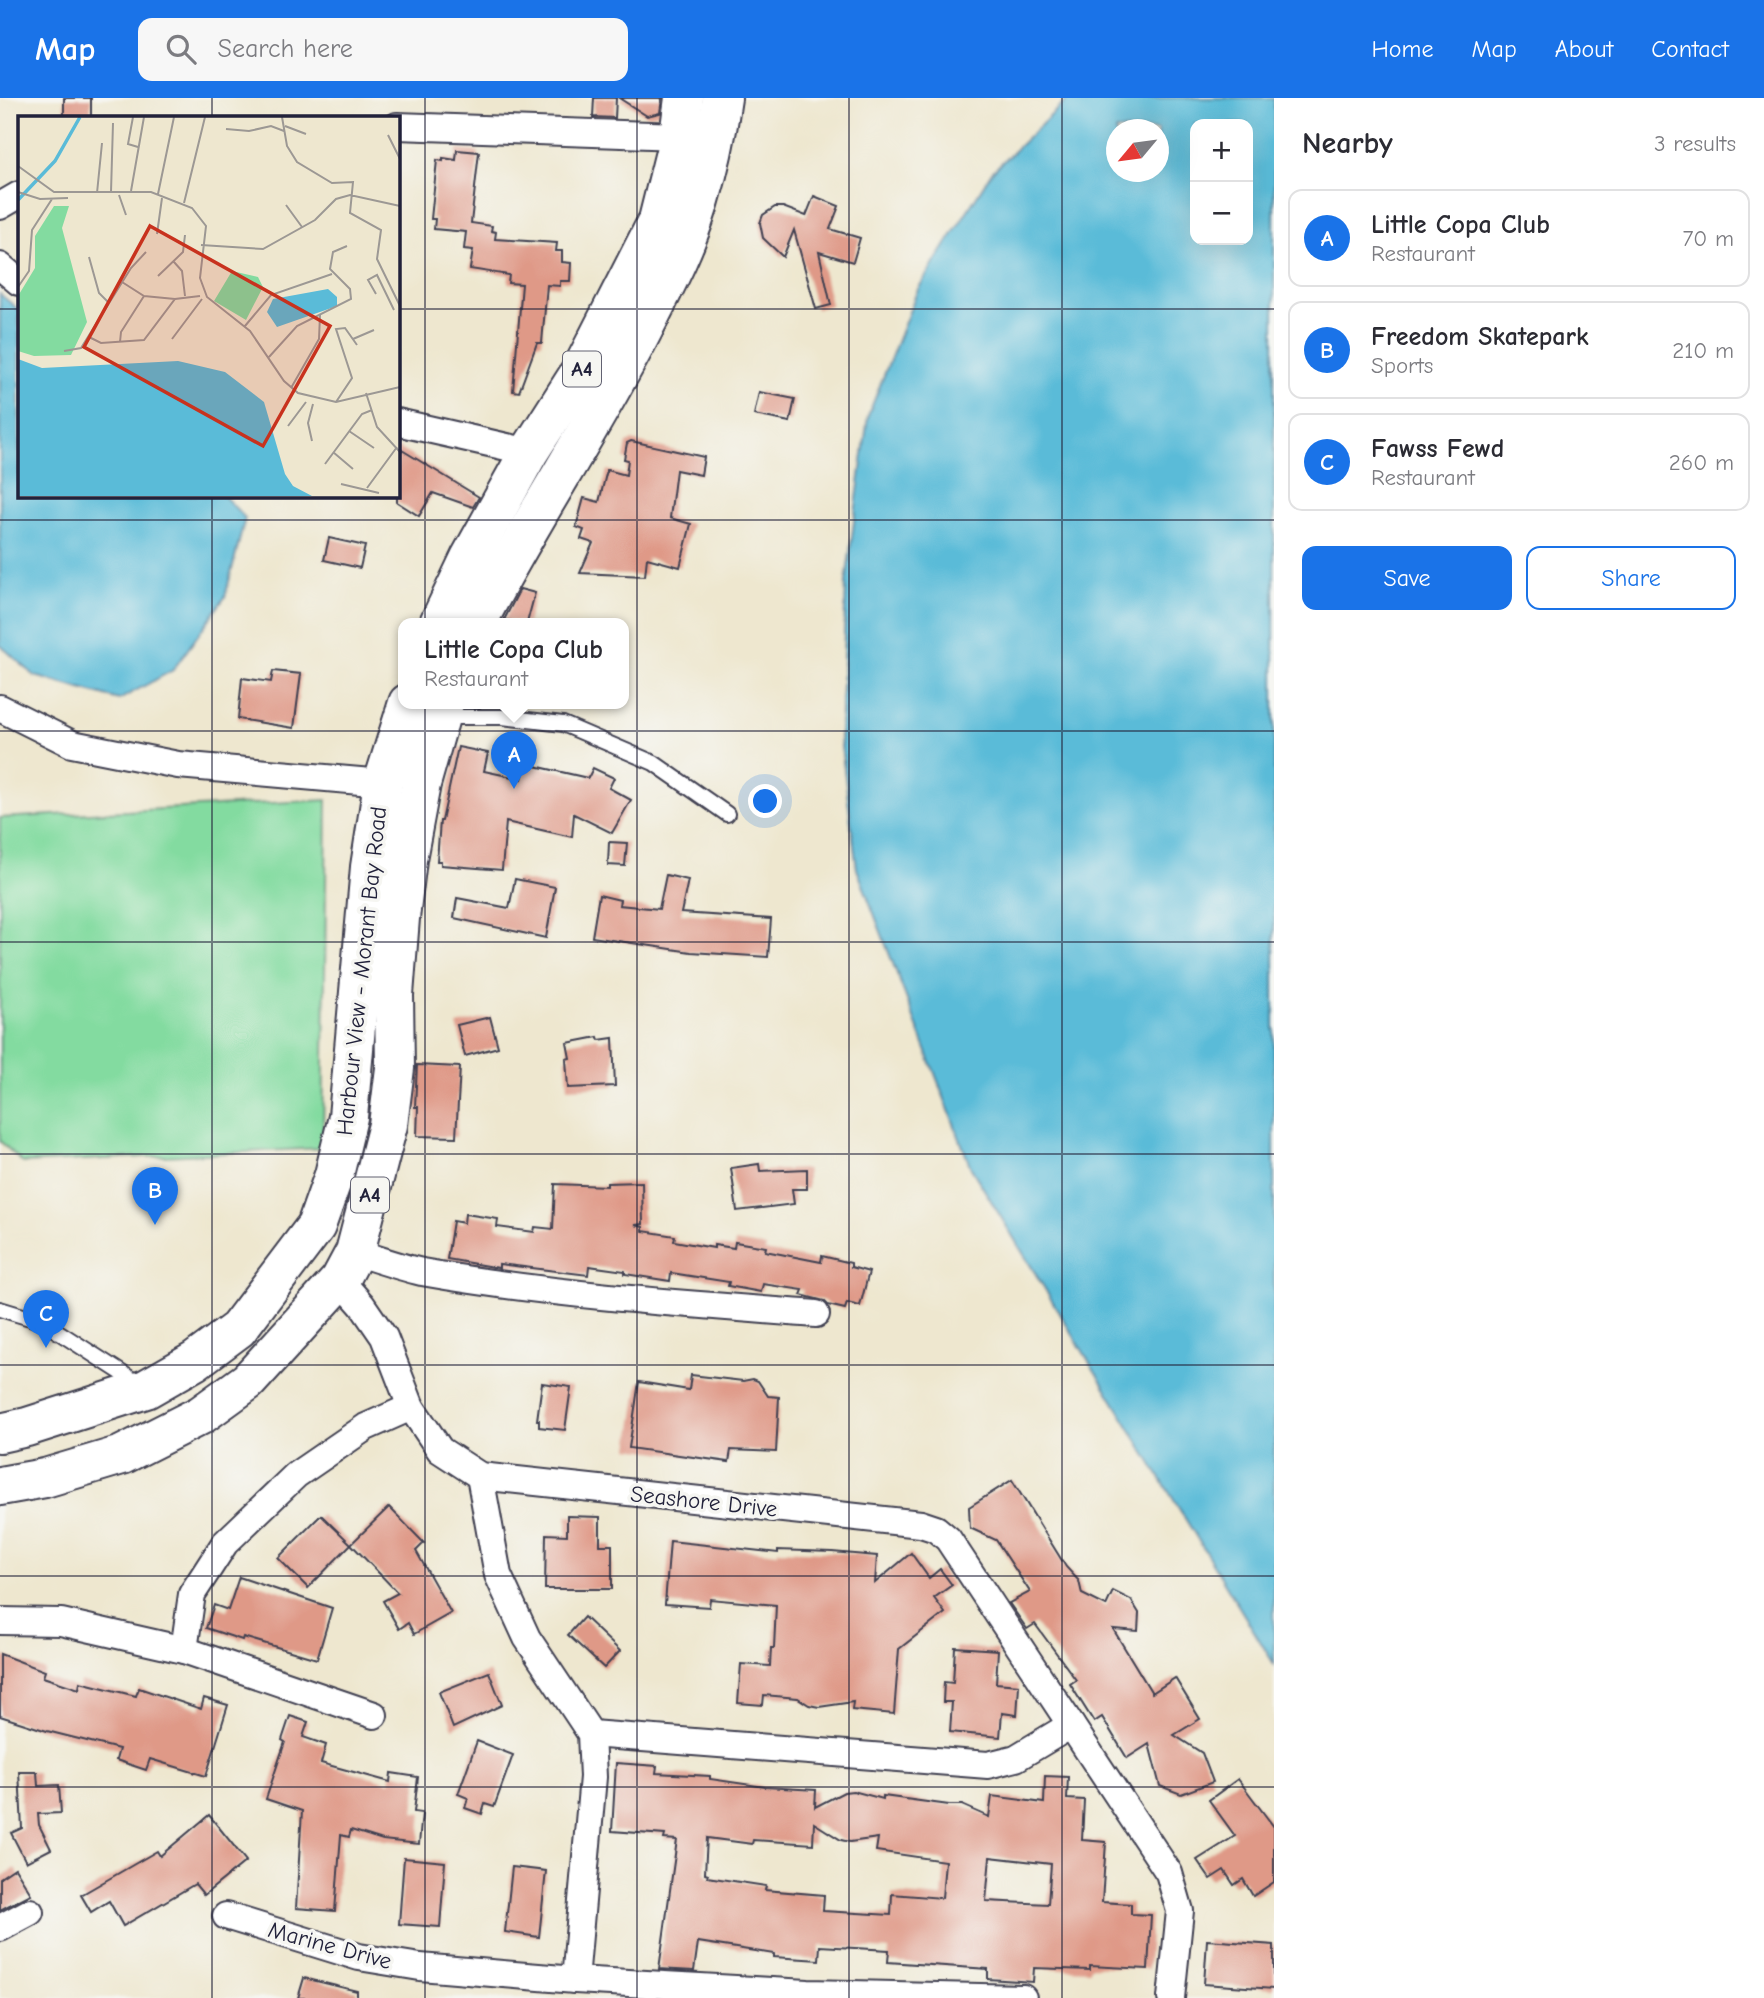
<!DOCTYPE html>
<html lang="en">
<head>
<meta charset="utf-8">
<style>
	:root { --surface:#fff; --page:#f7f7f7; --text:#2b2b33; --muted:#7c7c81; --line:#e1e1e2; --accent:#1a73e8 }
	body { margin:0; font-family:"Comic Neue",sans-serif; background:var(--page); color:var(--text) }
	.controls { position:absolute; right:21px; top:21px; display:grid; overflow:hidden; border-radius:14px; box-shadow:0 7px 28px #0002 }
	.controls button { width:63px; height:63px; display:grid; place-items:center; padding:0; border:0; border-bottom:2px solid var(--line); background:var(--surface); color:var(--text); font:35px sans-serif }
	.compass { position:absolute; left:1106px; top:21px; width:63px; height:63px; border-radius:50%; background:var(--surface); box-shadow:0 7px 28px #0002; rotate:241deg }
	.you { position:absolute; left:766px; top:704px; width:24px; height:24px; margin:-18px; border:5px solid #fff; border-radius:50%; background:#1a73e8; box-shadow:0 0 0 10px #1a73e833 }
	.badge { display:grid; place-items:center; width:46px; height:46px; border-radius:50%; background:var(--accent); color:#fff; font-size:23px; font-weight:700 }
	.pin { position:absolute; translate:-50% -58px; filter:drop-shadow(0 2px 4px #0008) }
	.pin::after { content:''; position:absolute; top:37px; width:24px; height:21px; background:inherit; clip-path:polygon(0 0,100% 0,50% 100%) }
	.popup { position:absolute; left:398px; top:520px; width:231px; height:91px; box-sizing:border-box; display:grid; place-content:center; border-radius:14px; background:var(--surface); filter:drop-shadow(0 2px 5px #0005); font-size:23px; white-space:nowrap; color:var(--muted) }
	.popup b { font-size:26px; color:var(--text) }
	.popup::after { content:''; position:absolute; left:50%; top:100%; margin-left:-14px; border:14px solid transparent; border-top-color:var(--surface) }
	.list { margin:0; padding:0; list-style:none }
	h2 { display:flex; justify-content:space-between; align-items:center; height:91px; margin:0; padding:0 28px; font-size:30px }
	h2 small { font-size:23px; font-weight:400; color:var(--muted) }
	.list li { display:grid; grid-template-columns:46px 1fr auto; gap:21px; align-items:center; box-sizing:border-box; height:98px; margin:0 14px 14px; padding:0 14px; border:2px solid var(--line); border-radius:14px }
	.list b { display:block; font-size:26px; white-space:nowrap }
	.list p { margin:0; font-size:23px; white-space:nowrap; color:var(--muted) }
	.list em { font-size:23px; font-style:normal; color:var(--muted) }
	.actions { display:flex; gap:14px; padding:21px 28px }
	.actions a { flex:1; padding:16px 0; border:2px solid var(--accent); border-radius:14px; text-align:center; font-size:24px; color:var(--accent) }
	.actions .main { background:var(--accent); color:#fff }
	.icon { flex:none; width:38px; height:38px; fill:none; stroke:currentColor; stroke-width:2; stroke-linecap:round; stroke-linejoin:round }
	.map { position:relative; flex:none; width:1274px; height:1900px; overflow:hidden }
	header { display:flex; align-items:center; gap:42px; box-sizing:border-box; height:98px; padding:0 35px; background:var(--accent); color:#fff }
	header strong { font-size:33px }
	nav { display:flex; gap:38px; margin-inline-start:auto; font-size:24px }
	.search { width:490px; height:63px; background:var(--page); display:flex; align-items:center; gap:18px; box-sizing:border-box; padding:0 24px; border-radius:14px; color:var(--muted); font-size:26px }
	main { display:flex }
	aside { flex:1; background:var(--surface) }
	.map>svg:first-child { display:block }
	.green { fill:#83dba0; stroke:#527e6e; stroke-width:2 }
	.water { fill:#5abbd8; stroke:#3e6e8a; stroke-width:2; fill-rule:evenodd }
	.building { fill:#df9987; fill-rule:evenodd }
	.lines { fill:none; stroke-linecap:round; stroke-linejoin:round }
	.service-casing { stroke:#414051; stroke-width:18 }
	.minor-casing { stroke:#414051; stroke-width:30 }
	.trunk-casing { stroke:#414051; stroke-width:42 }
	.service { stroke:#fff; stroke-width:14 }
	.minor { stroke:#fff; stroke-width:26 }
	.trunk { stroke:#fff; stroke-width:38 }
	.grid { fill:none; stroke:#22223b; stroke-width:2; stroke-opacity:0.55 }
	.labels { text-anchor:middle; stroke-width:7; stroke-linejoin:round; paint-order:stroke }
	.shield { fill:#f6f6f2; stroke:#626272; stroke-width:2 }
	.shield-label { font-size:21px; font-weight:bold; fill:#22223b }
	.street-label { font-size:23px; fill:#22223b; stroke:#f6f6f2 }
	.inset-river { fill:none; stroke:#5abbd8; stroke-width:3.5 }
	.inset-road { fill:none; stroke:#9c9894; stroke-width:2 }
	.view { fill:#c8321e; fill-opacity:0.15; stroke:#c8321e; stroke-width:3.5 }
	.inset-edge { fill:none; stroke:#22223b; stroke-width:3.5 }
</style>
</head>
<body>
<header>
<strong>Map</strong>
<div class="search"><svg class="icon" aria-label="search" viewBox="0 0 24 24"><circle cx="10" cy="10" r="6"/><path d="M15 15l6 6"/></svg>Search here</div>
<nav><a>Home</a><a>Map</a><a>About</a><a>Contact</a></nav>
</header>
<main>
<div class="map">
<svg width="1274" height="1900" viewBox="0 0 1274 1900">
	<rect width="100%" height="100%" fill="#f6f6f2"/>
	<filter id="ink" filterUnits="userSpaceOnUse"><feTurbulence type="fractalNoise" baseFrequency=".0143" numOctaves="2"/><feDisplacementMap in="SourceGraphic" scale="14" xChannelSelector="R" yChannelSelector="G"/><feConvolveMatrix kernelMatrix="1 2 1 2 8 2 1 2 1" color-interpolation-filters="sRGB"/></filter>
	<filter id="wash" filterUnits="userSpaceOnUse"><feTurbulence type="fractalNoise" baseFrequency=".00686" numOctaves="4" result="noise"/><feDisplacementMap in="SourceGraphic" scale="28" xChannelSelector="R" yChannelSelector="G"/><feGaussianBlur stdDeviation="1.57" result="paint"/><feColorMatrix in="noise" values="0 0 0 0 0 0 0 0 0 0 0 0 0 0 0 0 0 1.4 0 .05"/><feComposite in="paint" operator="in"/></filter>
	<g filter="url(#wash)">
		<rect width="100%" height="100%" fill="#eee7cf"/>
		<path class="green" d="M327,702L323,1050L23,1065L0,1043V720Z"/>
		<g class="water">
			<path d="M1069,0H1274V1566L971,1070L857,771L840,640L846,484L868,318L918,191L992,74ZM1195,26H1248V142H1195ZM1116,32H1158V74H1116Z"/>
			<path d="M0,196L19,212V397H223L245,420L225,499L173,572L119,602L35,578L0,547Z"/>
		</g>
		<g id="blocks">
			<g class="building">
				<rect x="64" y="0" width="27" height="19"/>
				<path d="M594,0H616L615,20L593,19Z"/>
				<path d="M619,0H662L660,15L647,18Z"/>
				<path d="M457,52L479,54L471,125L492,128L491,133L496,134L495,141L557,145L556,153H562V164L571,165L570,183H560V188L547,187L542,245H537L519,294L513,293L522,186L508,185L509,177L470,171L473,152L464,151L466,134L434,131L435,121H431L437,62L443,63V60L456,62Z"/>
				<path d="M814,98L839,108L830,131L860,140L853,164L819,154L831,207L816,211L794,132L783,159L763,140L760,125L763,117L775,109H783L806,118Z"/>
				<path d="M759,294L795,301L790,324L754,317Z"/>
				<path d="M631,343L704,359L701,377L676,372L670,420L691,426L680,469L647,460L645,478L580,475L593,445L581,441L584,432L576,429L584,400L599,404L607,372L626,377L628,362L624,361L627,345Z"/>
				<path d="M397,349L479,399L473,409L433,395L419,418L397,404Z"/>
				<path d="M329,440L365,448L360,470L324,462Z"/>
				<path d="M520,491L535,495L527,525L504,522Z"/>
				<path d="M273,573L301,576L294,630L238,621L242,580L271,584Z"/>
				<path d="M458,649L488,655L484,673L522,681L526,666L588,680L593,670L614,680L609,690L631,702L612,735L574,716L572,739L506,724L502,772L441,767V763H437L440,723H442Z"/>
				<path d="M609,744L627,745L625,768L608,767Z"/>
				<path d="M666,777L688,782L681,815L771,821L768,859L691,854L592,839L599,797L620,802L619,807L659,811Z"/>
				<path d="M515,781L555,789L546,840L454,820L457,800L509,810Z"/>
				<path d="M490,919L498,949L465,958L457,927Z"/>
				<path d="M598,939L599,942L613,940L615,988L568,990L566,961L570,960L567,945Z"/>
				<path d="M417,967L460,969L456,1039L417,1038L418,1009H415Z"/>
				<path d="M759,1066L760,1073L807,1071V1091H792L794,1106L737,1113L731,1070Z"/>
				<path d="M642,1084L643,1126L635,1127L643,1129V1133L675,1138L674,1143L714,1150V1147L734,1150L735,1144L766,1149L765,1153L821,1164L822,1158L851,1165V1169L869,1174L860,1208L847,1205L845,1211L828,1207L824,1203L801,1197L803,1192L763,1186L761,1194L728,1188L729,1184L671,1175L670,1183L625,1176V1173L589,1168L588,1177L499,1166V1170L447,1161L453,1123L464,1125L465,1116L498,1121L497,1129L534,1134L535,1129L553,1131L555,1086L607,1088V1085Z"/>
				<path d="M691,1277L743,1283L753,1281L758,1283L768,1298L779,1299L776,1354L731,1352L729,1364L629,1350L639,1284L689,1292Z"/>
				<path d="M542,1285L571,1289L565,1332L539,1329V1322H537Z"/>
				<path d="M1012,1382L1066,1469L1079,1483L1082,1496L1106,1508L1113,1493L1131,1502L1139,1515L1138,1533L1113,1531L1152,1595L1175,1580L1200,1621L1174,1637L1202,1655L1213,1684L1181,1696L1160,1688L1149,1646L1127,1660L1102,1619L1094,1624L1070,1586L1076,1582L1035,1526L1027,1531L1009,1505L1030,1494L996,1442L970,1430L969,1409Z"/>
				<path d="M389,1409L424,1445L416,1453L451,1515L414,1536L408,1525L399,1531L383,1503L398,1495L351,1446Z"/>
				<path d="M321,1417L351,1446L308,1490L278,1460Z"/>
				<path d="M567,1418L600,1419V1447H612V1491H545L546,1436L567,1437Z"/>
				<path d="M670,1443L778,1455V1452L832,1454L877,1458L875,1485L911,1455L929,1480L940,1471L952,1487L934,1500L945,1515L899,1551L894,1616L852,1612L853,1604L819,1609L809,1607L798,1600L764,1597L763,1607L738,1605L741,1566L770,1568L771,1550H774L776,1507L710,1501L709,1509L665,1506Z"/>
				<path d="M239,1479L332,1510L317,1561L243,1539L242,1542L206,1530L214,1507L228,1512Z"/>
				<path d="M584,1519L620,1553L604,1570L568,1537Z"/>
				<path d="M955,1549L998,1552L996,1585L1019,1587L1017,1617L1002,1615L1000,1639L950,1634L952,1604H943L944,1584L953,1585Z"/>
				<path d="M0,1556L45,1573L43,1579L79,1591L80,1584L136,1598L139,1590L201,1611L204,1600L228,1607L206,1678L150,1661L146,1672L116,1662L119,1651L47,1633L0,1618Z"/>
				<path d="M489,1574L502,1607L453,1630L439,1594Z"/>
				<path d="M290,1618L308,1624L303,1639L326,1647L321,1665L390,1684L391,1675L418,1679L414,1714L422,1715L419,1746L383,1742L351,1732L349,1739L341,1737L335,1813L296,1810L302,1713L266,1701L285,1644L282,1642Z"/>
				<path d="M477,1643L513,1657L494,1709L485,1706L482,1716L465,1710L468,1700L458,1696Z"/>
				<path d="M616,1665L657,1668L656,1675L710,1678V1681L765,1689L816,1692L815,1709L844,1694L853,1693L883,1701V1698L949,1707H962L989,1719L992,1698L1044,1705L1045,1678L1068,1679L1067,1701L1084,1702L1082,1742L1106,1744L1102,1804L1131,1806V1816L1151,1817L1148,1871L1090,1868V1872L1034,1870L1033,1884L988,1881V1871L888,1864L889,1852L820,1848L819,1862L774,1859V1856L698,1844L694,1873L659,1871L677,1742L664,1741L665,1737L612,1733ZM814,1725L841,1742L850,1744L878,1740L876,1753L945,1763L942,1800L892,1796L891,1817L823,1813L824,1797L765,1792L766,1788L707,1779L708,1776L705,1775L707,1740L752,1746L753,1742L813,1746ZM990,1759L1051,1766L1048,1806L986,1803Z"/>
				<path d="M19,1674H37L38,1688L59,1687L61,1715L38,1716L39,1727L51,1751L26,1764L11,1735L22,1730Z"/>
				<path d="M1238,1681L1274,1729V1784L1253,1798L1243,1781L1234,1787L1224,1772L1210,1781L1197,1762L1235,1738L1209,1702Z"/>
				<path d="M209,1717L246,1763L204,1797L195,1786L123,1828L109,1803L91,1814L81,1797L157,1753L160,1758Z"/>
				<path d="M404,1760L445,1764L440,1829L399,1826Z"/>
				<path d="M512,1769L546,1773L539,1839L505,1834Z"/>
				<path d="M15,1770L31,1796L0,1812V1780Z"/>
				<path d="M1207,1842L1274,1847V1891L1204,1886Z"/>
				<path d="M304,1880L357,1893V1900H298Z"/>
			</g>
		</g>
	</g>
	<g filter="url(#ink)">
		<use href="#blocks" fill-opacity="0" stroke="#414051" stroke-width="2"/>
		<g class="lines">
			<defs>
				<g id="service">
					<path d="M441,619H502L563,626L654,665L727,716"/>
					<path d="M0,1211L43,1224L139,1286"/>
				</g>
				<g id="minor">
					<path d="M397,28L679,38"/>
					<path d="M0,108L19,97"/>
					<path d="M0,168L19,184"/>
					<path d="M397,324L529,354"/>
					<path d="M0,610L72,646L178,667L383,685"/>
					<path d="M355,1154C377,1161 400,1169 422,1174C552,1197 685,1206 816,1216"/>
					<path d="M340,1182L362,1207L384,1239L411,1309L440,1352L480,1378L921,1426L936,1431L948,1441L1169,1775L1180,1813L1171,1900"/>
					<path d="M480,1378L498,1477L527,1540L591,1636L593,1679L575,1882"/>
					<path d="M0,1523L61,1524L184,1552L374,1617"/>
					<path d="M184,1552L192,1496L225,1445L296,1377L366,1329L411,1309"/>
					<path d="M591,1636L988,1667L1016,1660L1071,1627"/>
					<path d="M226,1818L359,1859L420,1869L575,1882L808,1895L1023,1900"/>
					<path d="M0,1830L30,1814"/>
				</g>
				<g id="trunk">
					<path d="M439,525L470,460L529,354L582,271L658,122L679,38L684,0"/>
					<path d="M477,525C529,424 593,330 644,230C664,190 685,151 698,109C709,73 717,37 722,0"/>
					<path d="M0,1335L27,1329L146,1291L195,1263L238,1231L316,1128L334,1077L348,1019L370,769L383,685L408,605"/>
					<path d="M0,1388L45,1380L122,1357L201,1317L248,1283L340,1182L355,1154L388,1027L395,970L394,897L400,820L407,761L421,686L444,605"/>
				</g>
			</defs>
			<use href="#service" class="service-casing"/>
			<use href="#minor" class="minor-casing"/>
			<use href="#trunk" class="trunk-casing"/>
			<use href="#service" class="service"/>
			<use href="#minor" class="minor"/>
			<use href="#trunk" class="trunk"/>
		</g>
	</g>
	<path class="grid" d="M212,0V19M425,0V1900M637,0V1900M849,0V1900M1062,0V1900M0,211H19M397,211H1274M212,397V1900M0,422H1274M0,633H1274M0,844H1274M0,1056H1274M0,1267H1274M0,1478H1274M0,1689H1274"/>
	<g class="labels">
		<g class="shield">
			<rect x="563" y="253.5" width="38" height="35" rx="5"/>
			<rect x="351" y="1079.5" width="38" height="35" rx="5"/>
		</g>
		<g class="shield-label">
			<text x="582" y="278">A4</text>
			<text x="370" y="1104">A4</text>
		</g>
		<g class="street-label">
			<text transform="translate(361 873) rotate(-84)" y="8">Harbour View - Morant Bay Road</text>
			<text transform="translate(704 1403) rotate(6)" y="8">Seashore Drive</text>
			<text transform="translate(330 1847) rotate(15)" y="8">Marine Drive</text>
		</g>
	</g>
	<g transform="translate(18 18)">
		<rect width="382" height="382" fill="#eee7cf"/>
		<path d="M36,90H51L44,112L69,206L53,239L16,240L0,235V180L17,152V120ZM214,155L240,161L245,171L228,204L196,185Z" fill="#83dba0"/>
		<path d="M310,173L319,181V190L259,211L249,196L255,183ZM0,243L24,252L160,245L207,256L246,286L267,358L275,370L294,380H0Z" fill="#5abbd8"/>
		<path class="inset-river" d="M0,84L37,45L62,1"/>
		<path class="inset-road" d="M115,1L110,28L120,31M264,1L269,30L279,46L314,67L335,66L332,97L363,114L359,143L382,190M267,10L288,18M208,13L231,15L253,10L266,15M370,19L382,43M0,50L36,76H133L174,92L188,110L182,162L189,181L232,215L266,265L280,277L318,286L382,271M113,75L126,1M0,76L22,83L50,82M93,76L95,7M79,77L84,27M140,78L156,1M101,79L108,99M166,87L187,1M268,89L284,111M139,118L144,82M183,129L245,133L297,104L318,83L332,79L382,90M71,141L81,177L91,187M156,146L164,155L167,180M140,160L165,136L167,119M104,166L126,180L157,183M0,171L11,155L14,114L34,83M358,178L350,164L359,159L376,194M227,210L253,179L314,158M71,221L83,227L126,224L157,183L182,180M154,223L184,183M335,223L356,214M102,226L103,216L126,180M46,235L63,232L113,152L128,136M251,241L279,210L333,183L332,173L312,153L315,136L329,130M273,272L301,223L302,199M348,277L359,311L382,336M318,286L334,262L318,213L327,212L339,229M270,310L288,286M331,315L356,332M294,325L290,307L295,288M315,336L335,353M307,348L344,298L354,294M323,368L361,377M349,372L379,331"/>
		<path class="view" d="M132,110L312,210L245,330L66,231Z"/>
		<rect width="382" height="382" class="inset-edge"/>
	</g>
</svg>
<div class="controls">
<button>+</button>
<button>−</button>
</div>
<svg class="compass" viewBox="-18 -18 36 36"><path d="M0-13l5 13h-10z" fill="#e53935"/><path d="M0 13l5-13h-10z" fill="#7c7c81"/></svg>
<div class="you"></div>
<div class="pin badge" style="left:514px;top:691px">A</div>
<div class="popup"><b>Little Copa Club</b>Restaurant</div>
<div class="pin badge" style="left:155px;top:1127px">B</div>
<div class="pin badge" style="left:46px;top:1250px">C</div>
</div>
<aside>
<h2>Nearby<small>3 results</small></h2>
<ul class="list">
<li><span class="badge">A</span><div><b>Little Copa Club</b><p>Restaurant</p></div><em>70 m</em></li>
<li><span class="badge">B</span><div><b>Freedom Skatepark</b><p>Sports</p></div><em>210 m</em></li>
<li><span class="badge">C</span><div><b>Fawss Fewd</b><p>Restaurant</p></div><em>260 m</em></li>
</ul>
<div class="actions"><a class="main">Save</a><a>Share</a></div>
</aside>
</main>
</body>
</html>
